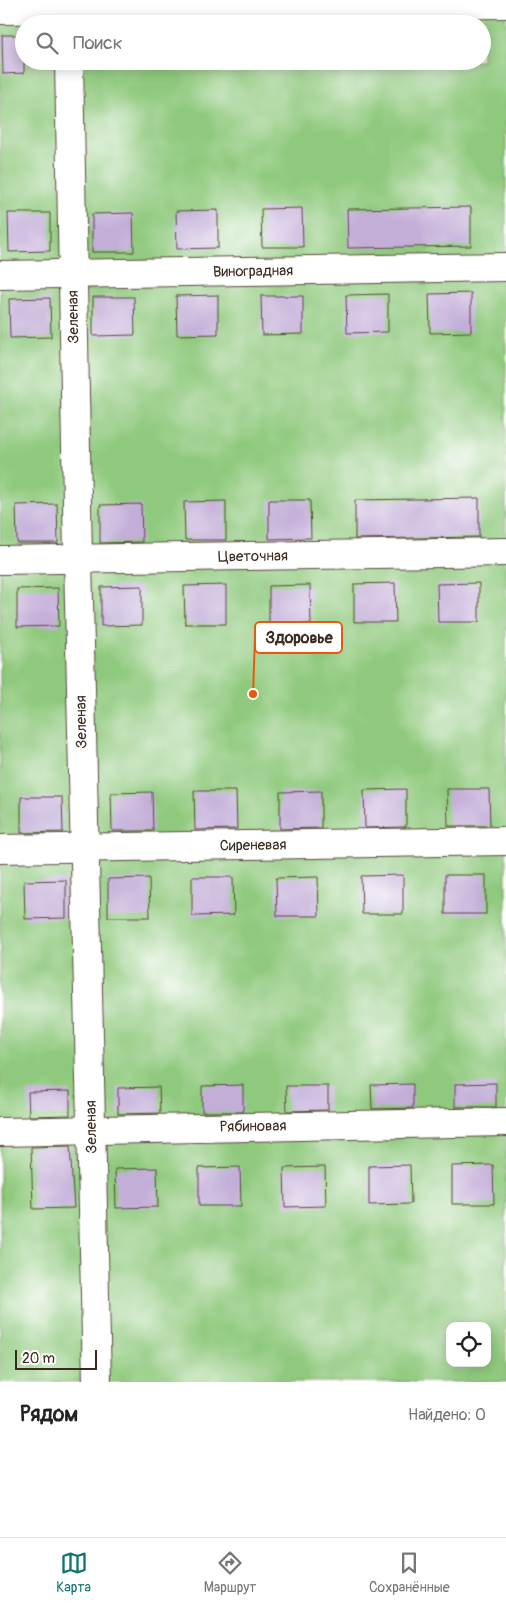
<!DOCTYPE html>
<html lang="ru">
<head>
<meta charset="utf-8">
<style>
	:root { --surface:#fff; --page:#f2f2f2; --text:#222; --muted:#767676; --line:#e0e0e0; --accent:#0f766e }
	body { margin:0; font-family:Pangolin,sans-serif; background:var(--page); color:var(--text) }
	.controls { position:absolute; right:15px; bottom:15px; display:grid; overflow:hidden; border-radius:10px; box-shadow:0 2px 12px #0003 }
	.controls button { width:45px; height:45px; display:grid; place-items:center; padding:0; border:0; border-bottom:1px solid var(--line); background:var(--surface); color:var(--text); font:25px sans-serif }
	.scale { position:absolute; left:15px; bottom:12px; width:82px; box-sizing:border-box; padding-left:5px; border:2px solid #3b2a1e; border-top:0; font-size:14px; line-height:18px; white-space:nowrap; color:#3b2a1e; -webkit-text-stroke:4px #fff; paint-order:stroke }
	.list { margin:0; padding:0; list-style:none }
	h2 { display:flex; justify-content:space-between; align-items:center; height:65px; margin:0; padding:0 20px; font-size:21px }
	h2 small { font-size:16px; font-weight:400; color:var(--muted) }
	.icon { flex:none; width:28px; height:28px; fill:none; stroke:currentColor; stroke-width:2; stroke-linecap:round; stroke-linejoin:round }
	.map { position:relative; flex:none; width:506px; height:1382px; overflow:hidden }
	.search { position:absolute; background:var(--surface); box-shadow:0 2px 12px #0003; left:15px; right:15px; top:15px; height:55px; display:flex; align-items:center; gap:12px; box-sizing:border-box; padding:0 18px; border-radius:28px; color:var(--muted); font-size:19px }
	.sheet { height:155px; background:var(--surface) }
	nav { display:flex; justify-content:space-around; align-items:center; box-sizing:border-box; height:70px; border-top:1px solid var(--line); background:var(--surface); font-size:14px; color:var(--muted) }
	nav a { display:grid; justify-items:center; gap:2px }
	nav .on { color:var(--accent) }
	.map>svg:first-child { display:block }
	.green { fill:#8fc97d; stroke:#657a4e; fill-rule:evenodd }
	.building { fill:#c3aed8 }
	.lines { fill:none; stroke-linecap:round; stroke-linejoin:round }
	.minor-casing { stroke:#57473b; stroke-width:30 }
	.minor { stroke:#fff; stroke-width:28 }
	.labels { text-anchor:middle; stroke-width:4.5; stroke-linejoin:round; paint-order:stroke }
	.street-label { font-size:15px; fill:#3b2a1e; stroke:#fff }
	.leader { fill:none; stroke:#e8590c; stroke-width:2 }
	.callout-dot { fill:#e8590c; stroke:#fff; stroke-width:2 }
	.callout { fill:#fff; stroke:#e8590c; stroke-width:2 }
	.callout-label { font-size:16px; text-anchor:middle; font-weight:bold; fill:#3b2a1e }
</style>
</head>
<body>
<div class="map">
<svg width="506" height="1382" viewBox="0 0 506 1382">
	<rect width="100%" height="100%" fill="#fff"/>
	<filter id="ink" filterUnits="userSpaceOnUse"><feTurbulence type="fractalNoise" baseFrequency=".02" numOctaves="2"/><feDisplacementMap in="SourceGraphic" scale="10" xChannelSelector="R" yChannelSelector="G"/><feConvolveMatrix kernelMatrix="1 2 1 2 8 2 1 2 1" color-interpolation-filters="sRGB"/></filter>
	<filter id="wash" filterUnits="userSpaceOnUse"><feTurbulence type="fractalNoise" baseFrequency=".0096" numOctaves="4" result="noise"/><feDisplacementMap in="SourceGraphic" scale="20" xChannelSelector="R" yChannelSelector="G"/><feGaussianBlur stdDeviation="1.12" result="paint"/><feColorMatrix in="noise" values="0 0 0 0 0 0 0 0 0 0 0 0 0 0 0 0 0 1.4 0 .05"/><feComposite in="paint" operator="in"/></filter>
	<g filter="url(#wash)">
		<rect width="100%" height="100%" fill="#f8eede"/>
		<path class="green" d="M0,0H506V1382H0ZM24,24H482V61H24ZM450,1326H487V1363H450Z"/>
		<g id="blocks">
			<g class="building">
				<path d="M2,35H24V73L3,74Z"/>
				<path d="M471,207V246L348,248L347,209Z"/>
				<path d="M302,208L303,247H262L261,209Z"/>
				<path d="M218,210V248L177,249L176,211Z"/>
				<path d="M8,213H50V251L9,252Z"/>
				<path d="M133,213L134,252H92V214Z"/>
				<path d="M471,293V332L430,333L429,294Z"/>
				<path d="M388,294V332L347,333L346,295Z"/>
				<path d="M218,295V334L177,335L176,296Z"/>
				<path d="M261,296H303V334L262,335Z"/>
				<path d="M93,297H134L135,335L93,336Z"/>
				<path d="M50,298L51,337L10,338L9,299Z"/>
				<path d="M479,498V537L355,539V500Z"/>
				<path d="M269,500H310L311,538L269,539Z"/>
				<path d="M226,501V540H185L184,502Z"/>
				<path d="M57,504L58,543H17L16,505Z"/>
				<path d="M141,504L142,542L100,543V505Z"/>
				<path d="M395,583L396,622H354V584Z"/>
				<path d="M479,583V622H438L437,584Z"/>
				<path d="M226,585V624H185L184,586Z"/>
				<path d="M310,585L311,624H269V586Z"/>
				<path d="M142,586V625L101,626V587Z"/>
				<path d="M58,588L59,626L17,627V589Z"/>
				<path d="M406,789V827L365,828L364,790Z"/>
				<path d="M447,789H489L490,826H448Z"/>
				<path d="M194,791H236L237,829L195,830Z"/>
				<path d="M321,791V828L280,829V792Z"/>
				<path d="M152,792L153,831H112L111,793Z"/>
				<path d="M21,797H62L63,832L21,833Z"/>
				<path d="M403,875V914H362L361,876Z"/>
				<rect x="445" y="875" width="41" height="39"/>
				<path d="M192,877H233L234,915L192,916Z"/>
				<path d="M318,877L319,916H277L276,878Z"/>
				<path d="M149,878L150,917H108V879Z"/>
				<path d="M66,880V918L25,919L24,881Z"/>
				<path d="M496,1083V1107H455V1084Z"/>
				<path d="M413,1084V1108L372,1109L371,1085Z"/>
				<path d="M243,1085V1112H202V1086Z"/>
				<path d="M286,1086H328V1110L287,1111Z"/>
				<path d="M159,1087L160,1113L118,1114V1088Z"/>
				<path d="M70,1091V1115L29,1116L28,1092Z"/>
				<path d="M70,1146L74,1208L33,1209L31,1147Z"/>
				<path d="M410,1165L411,1204L369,1205V1166Z"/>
				<path d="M493,1165L494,1204H452V1166Z"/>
				<path d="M240,1167L241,1206H199V1168Z"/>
				<path d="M325,1167L326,1206L285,1207L284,1168Z"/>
				<path d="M157,1168L158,1207L116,1208L115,1169Z"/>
			</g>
		</g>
	</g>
	<g filter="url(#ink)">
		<use href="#blocks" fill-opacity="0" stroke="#57473b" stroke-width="1"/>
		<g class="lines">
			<defs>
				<g id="minor">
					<path d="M0,10L506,4"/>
					<path d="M69,61L78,559L97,1382"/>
					<path d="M0,275L506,267"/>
					<path d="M0,560L506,552"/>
					<path d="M0,849L506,841"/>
					<path d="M0,1132L506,1122"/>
				</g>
			</defs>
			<use href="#minor" class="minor-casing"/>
			<use href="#minor" class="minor"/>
		</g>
	</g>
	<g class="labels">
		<g class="street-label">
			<text transform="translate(253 271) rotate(-1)" y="5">Виноградная</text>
			<text transform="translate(73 317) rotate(-91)" y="5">Зеленая</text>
			<text transform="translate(253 556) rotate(-1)" y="5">Цветочная</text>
			<text transform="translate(81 722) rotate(-91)" y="5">Зеленая</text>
			<text transform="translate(253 845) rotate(-1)" y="5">Сиреневая</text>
			<text transform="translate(253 1126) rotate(-1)" y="5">Рябиновая</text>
			<text transform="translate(91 1127) rotate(-91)" y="5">Зеленая</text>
		</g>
	</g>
	<path class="leader" d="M253 694L255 637"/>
	<circle class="callout-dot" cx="253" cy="694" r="5"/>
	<rect class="callout" x="255" y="622" width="87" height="31" rx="5"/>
	<g class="callout-label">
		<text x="299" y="643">Здоровье</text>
	</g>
</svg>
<div class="controls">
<button><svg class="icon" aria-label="locate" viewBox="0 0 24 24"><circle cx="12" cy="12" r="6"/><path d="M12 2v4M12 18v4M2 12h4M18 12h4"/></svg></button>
</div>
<div class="scale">20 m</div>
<div class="search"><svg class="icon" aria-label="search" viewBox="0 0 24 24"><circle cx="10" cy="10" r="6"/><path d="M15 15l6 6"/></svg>Поиск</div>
</div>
<section class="sheet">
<h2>Рядом<small>Найдено: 0</small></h2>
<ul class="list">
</ul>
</section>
<nav>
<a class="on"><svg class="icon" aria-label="map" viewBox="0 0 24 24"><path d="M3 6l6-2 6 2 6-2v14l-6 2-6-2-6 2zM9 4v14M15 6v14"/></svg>Карта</a>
<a><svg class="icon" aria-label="directions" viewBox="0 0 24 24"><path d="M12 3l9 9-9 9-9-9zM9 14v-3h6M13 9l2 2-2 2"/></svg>Маршрут</a>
<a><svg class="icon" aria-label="saved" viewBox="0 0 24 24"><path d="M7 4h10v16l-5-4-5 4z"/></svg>Сохранённые</a>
</nav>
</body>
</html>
